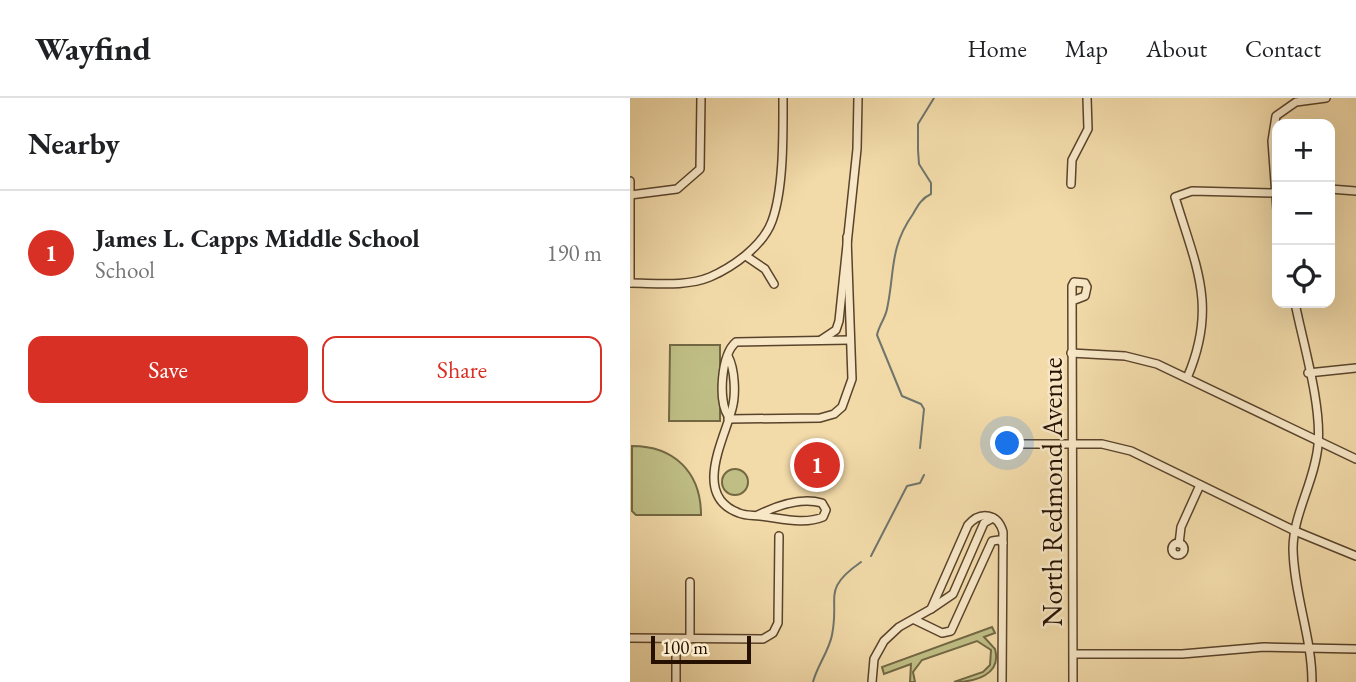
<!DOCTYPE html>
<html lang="en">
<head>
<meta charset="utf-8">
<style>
	:root { --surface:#fff; --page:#f2f2f2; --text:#202124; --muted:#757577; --line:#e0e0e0; --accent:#d93025 }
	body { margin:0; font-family:"EB Garamond",serif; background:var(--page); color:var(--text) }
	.controls { position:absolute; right:21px; top:21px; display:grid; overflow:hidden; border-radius:14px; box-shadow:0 7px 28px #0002 }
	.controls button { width:63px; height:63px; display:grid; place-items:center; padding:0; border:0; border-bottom:2px solid var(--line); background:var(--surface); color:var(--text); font:35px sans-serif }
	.scale { position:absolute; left:21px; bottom:18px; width:100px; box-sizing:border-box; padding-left:7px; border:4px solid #261101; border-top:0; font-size:19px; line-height:24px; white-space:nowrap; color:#261101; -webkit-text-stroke:5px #f7e7c7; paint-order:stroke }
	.you { position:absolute; left:378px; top:346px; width:24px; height:24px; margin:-18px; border:5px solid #fff; border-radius:50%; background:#1a73e8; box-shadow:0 0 0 10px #1a73e833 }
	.badge { display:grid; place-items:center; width:46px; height:46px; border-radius:50%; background:var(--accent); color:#fff; font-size:23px; font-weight:700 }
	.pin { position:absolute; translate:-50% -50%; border:4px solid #fff; box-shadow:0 2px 7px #0006 }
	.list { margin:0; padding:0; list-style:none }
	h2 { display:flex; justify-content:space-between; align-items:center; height:91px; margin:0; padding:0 28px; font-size:30px }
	h2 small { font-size:23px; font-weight:400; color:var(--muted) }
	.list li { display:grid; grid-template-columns:46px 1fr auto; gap:21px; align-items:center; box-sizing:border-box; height:126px; padding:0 28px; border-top:2px solid var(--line) }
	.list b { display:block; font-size:26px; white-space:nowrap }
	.list p { margin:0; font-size:23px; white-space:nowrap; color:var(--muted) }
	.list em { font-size:23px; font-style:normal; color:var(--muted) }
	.actions { display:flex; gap:14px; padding:21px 28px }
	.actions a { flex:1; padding:16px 0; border:2px solid var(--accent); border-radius:14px; text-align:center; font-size:24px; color:var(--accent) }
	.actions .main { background:var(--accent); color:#fff }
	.icon { flex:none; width:38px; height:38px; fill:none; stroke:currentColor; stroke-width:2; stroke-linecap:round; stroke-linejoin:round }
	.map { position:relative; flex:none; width:726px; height:584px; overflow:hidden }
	header { display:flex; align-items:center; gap:42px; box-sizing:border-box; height:98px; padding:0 35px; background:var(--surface); border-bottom:2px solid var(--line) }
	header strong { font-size:33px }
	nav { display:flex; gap:38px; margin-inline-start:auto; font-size:24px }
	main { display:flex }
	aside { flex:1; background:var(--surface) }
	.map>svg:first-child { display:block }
	.green { fill:#bfbe85; stroke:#726843; stroke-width:2 }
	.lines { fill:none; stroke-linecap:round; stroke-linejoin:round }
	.stream { stroke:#6f756c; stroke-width:2 }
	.minor-casing { stroke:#59432b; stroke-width:10 }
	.minor { stroke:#f7e7c7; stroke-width:7 }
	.labels { text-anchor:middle; stroke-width:5; stroke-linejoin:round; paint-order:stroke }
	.street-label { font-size:28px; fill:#261101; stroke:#f7e7c7 }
</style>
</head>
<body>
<header>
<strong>Wayfind</strong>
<nav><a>Home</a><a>Map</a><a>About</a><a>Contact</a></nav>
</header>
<main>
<aside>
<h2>Nearby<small></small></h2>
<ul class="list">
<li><span class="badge">1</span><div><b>James L. Capps Middle School</b><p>School</p></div><em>190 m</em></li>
</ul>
<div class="actions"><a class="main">Save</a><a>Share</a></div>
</aside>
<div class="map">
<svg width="726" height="584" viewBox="0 0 726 584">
	<rect width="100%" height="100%" fill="#f2daa9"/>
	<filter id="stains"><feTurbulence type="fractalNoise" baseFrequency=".00286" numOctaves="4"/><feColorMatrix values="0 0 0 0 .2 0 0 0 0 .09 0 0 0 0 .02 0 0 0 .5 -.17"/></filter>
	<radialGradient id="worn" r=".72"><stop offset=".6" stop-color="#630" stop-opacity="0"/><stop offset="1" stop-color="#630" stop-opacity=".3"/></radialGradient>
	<g class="green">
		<path d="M40,247H90V323H39Z"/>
		<path d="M2,348C44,348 71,374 71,417H6L2,413Z"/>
		<circle cx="105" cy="384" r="13"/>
		<path d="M362,529L365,535L354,539L365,551C372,577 345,584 324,584L353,574L360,567L361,552L347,543L292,562L283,574L285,584H280L281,566L254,576L252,569Z"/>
	</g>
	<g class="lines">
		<g class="stream">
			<path d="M290,350L294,311L291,306L272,298L247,237C249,227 255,221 257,211C265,174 259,150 283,116C288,107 292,100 301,96V85L289,66L288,52V26L304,0"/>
			<path d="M241,458L277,388L290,385L294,377"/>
			<path d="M183,584C187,568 199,553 202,537C210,498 191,492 231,464"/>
		</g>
		<defs>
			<g id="minor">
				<path d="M0,83V185"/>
				<path d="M441,86L442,62L458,31L457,0"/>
				<path d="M700,91L726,93"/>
				<path d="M0,97L47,91L70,71L71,0"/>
				<path d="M647,112L642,43L646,18L666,4L696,0"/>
				<path d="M116,158L135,171L144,186"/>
				<path d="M0,185C25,185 56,189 80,179C103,169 133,148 142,123C154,90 153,35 153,0"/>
				<path d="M442,203L455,198L457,189L455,185L444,184L442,188L443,584"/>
				<path d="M665,205C673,245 692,308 688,347C685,383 663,416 663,451C664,497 682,539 682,584"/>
				<path d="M191,242L206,232L209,223L227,51L228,0"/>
				<path d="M441,255L495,258L527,266L726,361"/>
				<path d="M98,258C105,271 106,297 102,311C94,342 62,398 109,415C116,418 123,417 130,418C150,420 174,427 193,419L196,412L192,405C171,399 146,408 128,417"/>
				<path d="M678,275L726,270"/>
				<path d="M557,280C588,208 566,169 545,99L562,93L647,95"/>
				<path d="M98,318C88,302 91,257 106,244L220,242"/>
				<path d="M98,321L190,320L204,316L212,309L222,281L217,139"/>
				<path d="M394,346H472L501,353L665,433L726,458"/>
				<circle cx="548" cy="451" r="6"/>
				<path d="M549,446L551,429L570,387"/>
				<path d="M301,511L323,496L354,425L363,420"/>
				<path d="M285,522L312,535L321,533L362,443L369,442L373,445"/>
				<path d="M0,540L133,541L143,535L148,525L149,438"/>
				<path d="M46,541V584"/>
				<path d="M60,541V484"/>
				<path d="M444,556H552L634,549L726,551"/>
				<path d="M242,584L244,561L254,543L269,529L301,511L338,427C351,412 368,416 373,434L372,584"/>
			</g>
		</defs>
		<use href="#minor" class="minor-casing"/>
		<use href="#minor" class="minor"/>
	</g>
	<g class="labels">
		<g class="street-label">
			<text transform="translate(422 394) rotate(-90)" y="10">North Redmond Avenue</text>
		</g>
	</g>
	<rect width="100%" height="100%" filter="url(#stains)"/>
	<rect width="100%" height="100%" fill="url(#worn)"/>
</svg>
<div class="controls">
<button>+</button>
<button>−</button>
<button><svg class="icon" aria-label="locate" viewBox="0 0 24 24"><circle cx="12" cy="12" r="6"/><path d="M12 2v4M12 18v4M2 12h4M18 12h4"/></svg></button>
</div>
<div class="scale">100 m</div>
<div class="you"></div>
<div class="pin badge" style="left:187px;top:367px">1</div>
</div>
</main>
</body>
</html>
